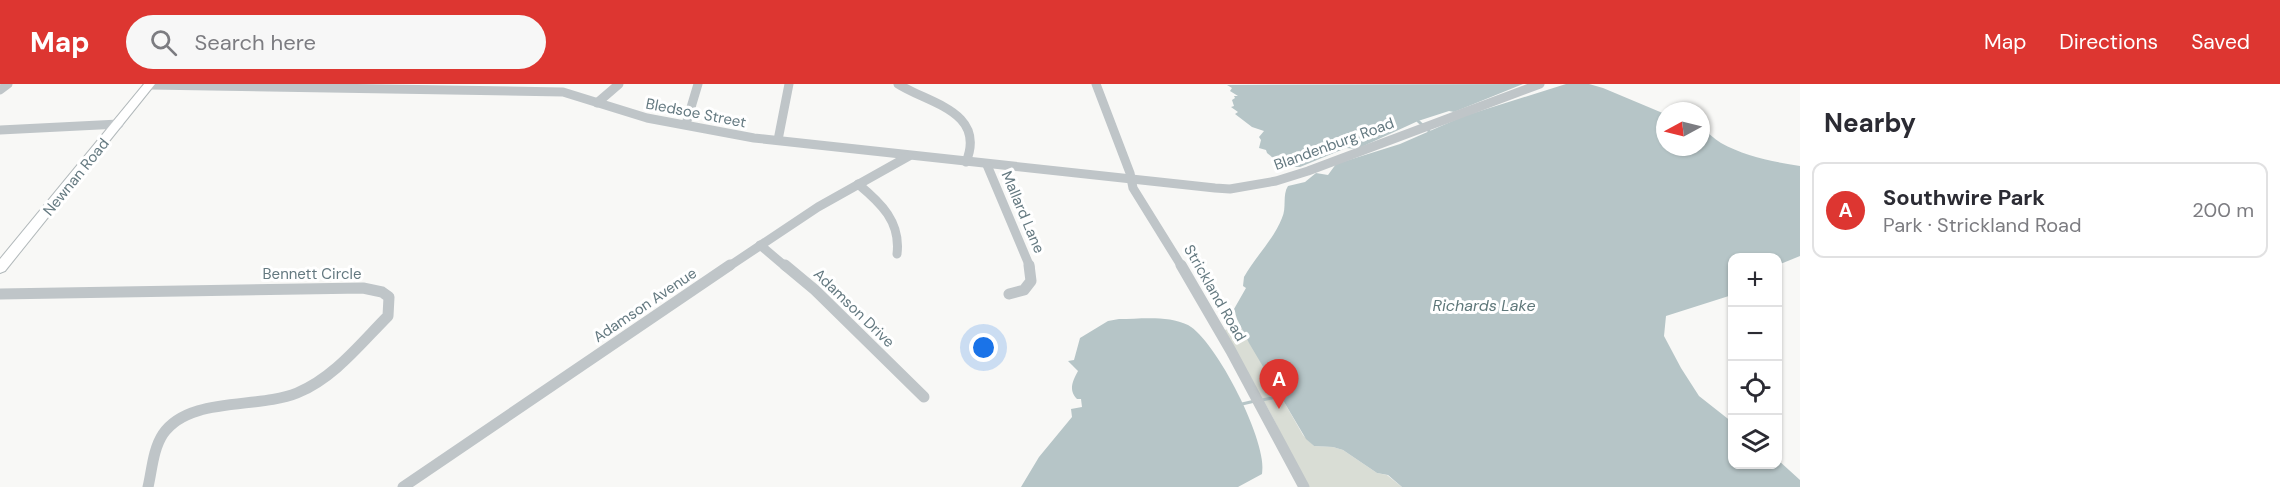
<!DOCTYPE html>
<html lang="en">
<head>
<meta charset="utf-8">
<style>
	:root { --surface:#fff; --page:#f7f7f7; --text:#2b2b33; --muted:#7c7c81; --line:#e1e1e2; --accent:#dd3631 }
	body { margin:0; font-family:"DM Sans",sans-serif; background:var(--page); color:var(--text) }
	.controls { position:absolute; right:18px; bottom:18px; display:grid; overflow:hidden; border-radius:12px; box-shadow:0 2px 4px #0004 }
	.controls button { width:54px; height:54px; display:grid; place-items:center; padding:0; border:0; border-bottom:2px solid var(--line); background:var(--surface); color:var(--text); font:30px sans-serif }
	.compass { position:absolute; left:1656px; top:18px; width:54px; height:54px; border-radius:50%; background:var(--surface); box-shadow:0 2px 4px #0004; rotate:263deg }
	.you { position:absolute; left:984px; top:264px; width:21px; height:21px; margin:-15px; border:4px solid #fff; border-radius:50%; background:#1a73e8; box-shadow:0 0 0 9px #1a73e833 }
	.badge { display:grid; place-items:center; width:39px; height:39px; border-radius:50%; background:var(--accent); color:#fff; font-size:20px; font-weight:700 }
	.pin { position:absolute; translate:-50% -50px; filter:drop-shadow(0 2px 3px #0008) }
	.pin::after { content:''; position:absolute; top:32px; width:21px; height:18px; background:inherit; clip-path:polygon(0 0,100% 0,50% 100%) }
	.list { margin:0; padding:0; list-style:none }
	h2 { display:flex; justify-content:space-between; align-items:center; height:78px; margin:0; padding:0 24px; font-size:26px }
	h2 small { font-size:20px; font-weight:400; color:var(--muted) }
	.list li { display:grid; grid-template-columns:39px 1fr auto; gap:18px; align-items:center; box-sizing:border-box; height:96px; margin:0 12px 12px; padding:0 12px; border:2px solid var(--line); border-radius:12px }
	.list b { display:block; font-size:22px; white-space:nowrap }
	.list p { margin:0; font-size:20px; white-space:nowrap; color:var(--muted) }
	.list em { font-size:20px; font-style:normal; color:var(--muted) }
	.icon { flex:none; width:33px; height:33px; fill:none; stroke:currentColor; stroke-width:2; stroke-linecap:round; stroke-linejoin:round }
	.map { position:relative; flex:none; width:1800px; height:403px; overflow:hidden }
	header { display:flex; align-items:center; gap:36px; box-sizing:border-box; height:84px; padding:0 30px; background:var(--accent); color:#fff }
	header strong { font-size:28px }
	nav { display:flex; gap:33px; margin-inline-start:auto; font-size:21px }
	.search { width:420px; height:54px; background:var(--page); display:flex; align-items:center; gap:15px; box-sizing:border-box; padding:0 21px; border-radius:33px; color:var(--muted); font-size:22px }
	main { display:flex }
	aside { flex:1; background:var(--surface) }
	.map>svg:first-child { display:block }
	.green { fill:#d9ddd5 }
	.water { fill:#b6c5c7 }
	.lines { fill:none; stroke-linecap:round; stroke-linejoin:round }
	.stream { stroke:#b6c5c7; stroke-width:3 }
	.major-casing { stroke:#b1b8ba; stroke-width:2 }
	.minor-far1 { stroke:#bfc5c8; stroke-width:9 }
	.minor { stroke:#bfc5c8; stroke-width:11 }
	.major { fill:#fff; fill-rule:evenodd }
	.labels { text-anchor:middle; stroke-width:6; stroke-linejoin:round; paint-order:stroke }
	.street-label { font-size:15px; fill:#647980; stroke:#fff }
	.water-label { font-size:16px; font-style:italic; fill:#5f787a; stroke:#fff }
</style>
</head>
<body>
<header>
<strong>Map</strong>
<div class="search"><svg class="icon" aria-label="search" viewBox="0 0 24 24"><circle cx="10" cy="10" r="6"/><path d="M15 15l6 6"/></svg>Search here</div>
<nav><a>Map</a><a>Directions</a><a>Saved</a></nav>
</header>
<main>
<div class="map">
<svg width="1800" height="403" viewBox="0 0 1800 403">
	<rect width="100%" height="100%" fill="#f8f8f6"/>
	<path class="green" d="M1241,243L1303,351L1314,362L1333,363L1343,366L1377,389L1387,391L1402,403H1308L1271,330L1224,246Z"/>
	<g class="water">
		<path d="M1523,0L1454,28L1449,27L1418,37L1357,65L1346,64L1300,83H1284L1267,69L1266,66L1259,64L1261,56L1259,53L1264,47L1252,43L1235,30L1238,28L1231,23L1234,22L1232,16L1235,14L1234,12H1238L1230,7L1232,4L1227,1Z"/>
		<path d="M1566,0H1589L1603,4L1665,30V63H1701V44C1708,48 1714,55 1721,59C1744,72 1774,78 1800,82V172L1778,181V174H1732V211L1666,232L1664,252L1681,284L1699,312L1732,338V380H1778V376L1800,396V403H1402L1388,391L1377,389L1343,366L1333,363L1314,362L1306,355L1249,259L1237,235L1234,225L1246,204L1243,202L1244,193C1255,173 1274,155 1282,134C1287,124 1282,111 1288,102L1305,98L1316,89L1328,91L1336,80L1400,60L1464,32Z"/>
		<path d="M1119,235C1140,235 1168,231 1188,241C1216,256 1269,360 1262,390L1238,403H1021L1039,373L1072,333L1071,325L1082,323L1081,315H1077C1068,306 1073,296 1078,287L1068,277L1074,276L1080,254L1108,237Z"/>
	</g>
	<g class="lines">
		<g class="stream">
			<path d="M1418,37L1429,47"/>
			<path d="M1262,316L1272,314"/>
			<path d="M1242,320L1255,317"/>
		</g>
		<defs>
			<path id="major" d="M144,0H155L5,187L0,189V175Z"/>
		</defs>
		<use href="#major" class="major-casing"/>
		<g class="minor-far1">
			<path d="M898,0C927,19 987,27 966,78"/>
			<path d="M1096,0L1130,89L1133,104L1182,183"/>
			<path d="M150,1L563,8L647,34L754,54L1215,104L1230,105L1276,97L1308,87L1540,0"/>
			<path d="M0,6L8,0"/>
			<path d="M597,19L619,0"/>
			<path d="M686,40L698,0"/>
			<path d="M0,46L119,40"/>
			<path d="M778,56L789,0"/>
			<path d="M987,81L1030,183"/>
			<path d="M858,100C881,119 901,138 897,170"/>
			<path d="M760,161L786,183"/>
			<path d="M728,183L818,123L909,72"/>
		</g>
		<g class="minor">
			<path d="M785,181L815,206L924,313"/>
			<path d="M1181,181L1231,267L1304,403"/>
			<path d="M0,210L363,204L382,208L389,213L388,232C361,259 334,294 297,309C258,325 189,312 163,350C153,365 152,386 148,403"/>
			<path d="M1009,210L1024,206L1031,197L1029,181"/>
			<path d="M403,403L730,181"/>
		</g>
		<use href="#major" class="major"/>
	</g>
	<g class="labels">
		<g class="street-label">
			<text transform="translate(696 29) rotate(11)" y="5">Bledsoe Street</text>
			<text transform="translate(1334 60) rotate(-20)" y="5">Blandenburg Road</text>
			<text transform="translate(76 93) rotate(-51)" y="5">Newnan Road</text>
			<text transform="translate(1023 128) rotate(67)" y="5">Mallard Lane</text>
			<text x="312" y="195">Bennett Circle</text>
			<text transform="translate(1215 209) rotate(60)" y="5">Strickland Road</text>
			<text transform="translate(645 221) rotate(-34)" y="5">Adamson Avenue</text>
			<text transform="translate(854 224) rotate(44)" y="5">Adamson Drive</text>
		</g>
		<g class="water-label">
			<text x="1484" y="227">Richards Lake</text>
		</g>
	</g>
</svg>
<div class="controls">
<button>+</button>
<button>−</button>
<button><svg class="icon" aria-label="locate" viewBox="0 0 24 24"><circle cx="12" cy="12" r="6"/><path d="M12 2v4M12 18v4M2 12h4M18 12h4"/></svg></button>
<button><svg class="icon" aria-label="layers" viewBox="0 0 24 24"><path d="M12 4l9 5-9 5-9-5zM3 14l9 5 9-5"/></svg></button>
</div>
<svg class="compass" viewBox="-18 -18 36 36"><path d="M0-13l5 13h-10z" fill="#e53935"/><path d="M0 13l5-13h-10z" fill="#7c7c81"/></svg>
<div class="you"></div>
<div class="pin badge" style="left:1279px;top:325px">A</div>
</div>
<aside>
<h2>Nearby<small></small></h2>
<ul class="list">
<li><span class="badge">A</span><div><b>Southwire Park</b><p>Park · Strickland Road</p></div><em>200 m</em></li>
</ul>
</aside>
</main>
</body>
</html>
